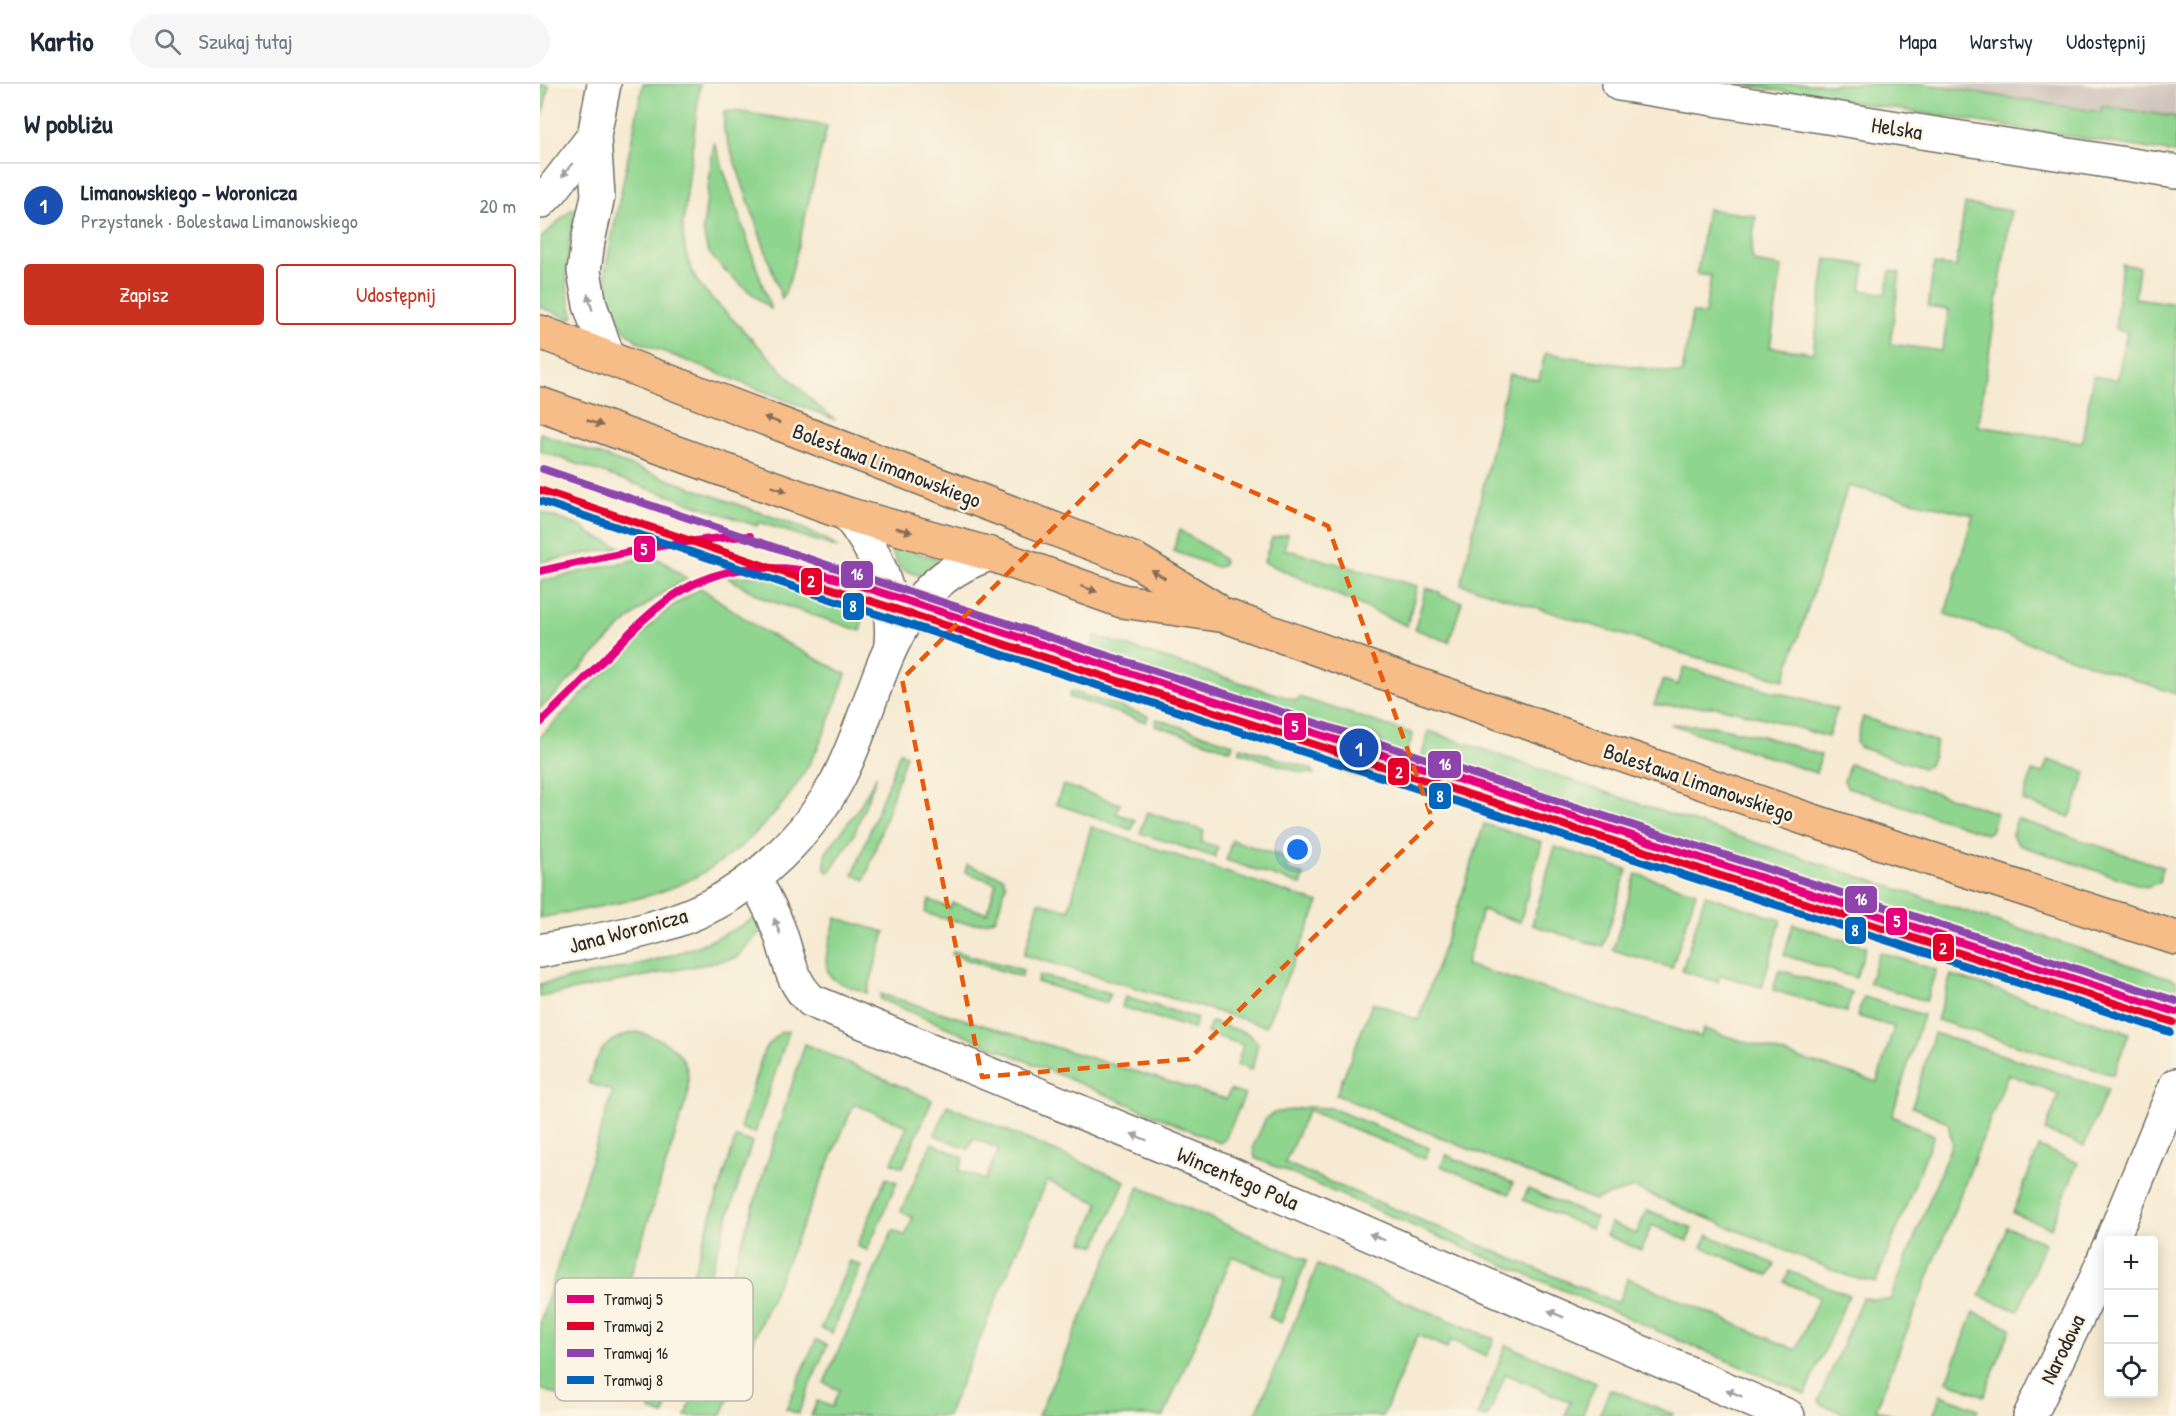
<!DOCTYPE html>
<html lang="pl">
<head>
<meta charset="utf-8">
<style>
	:root { --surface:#fff; --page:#f6f6f7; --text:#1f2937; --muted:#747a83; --line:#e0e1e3; --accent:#c8321e }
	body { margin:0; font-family:"Patrick Hand",sans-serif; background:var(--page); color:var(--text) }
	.controls { position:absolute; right:18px; bottom:18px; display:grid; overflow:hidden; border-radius:6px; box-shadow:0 3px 15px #0003 }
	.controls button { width:54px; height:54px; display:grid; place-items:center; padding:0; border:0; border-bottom:2px solid var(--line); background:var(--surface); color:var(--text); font:30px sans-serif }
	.you { position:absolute; left:758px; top:766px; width:21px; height:21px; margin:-15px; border:4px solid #fff; border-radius:50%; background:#1a73e8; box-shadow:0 0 0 9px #1a73e833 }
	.badge { display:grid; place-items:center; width:39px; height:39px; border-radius:50%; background:var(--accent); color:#fff; font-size:20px; font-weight:700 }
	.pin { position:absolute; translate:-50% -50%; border:3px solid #fff; box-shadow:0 2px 6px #0006 }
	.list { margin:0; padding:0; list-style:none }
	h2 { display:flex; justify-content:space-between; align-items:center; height:78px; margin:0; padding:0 24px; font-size:26px }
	h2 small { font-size:20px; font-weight:400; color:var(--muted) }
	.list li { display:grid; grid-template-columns:39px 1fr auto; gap:18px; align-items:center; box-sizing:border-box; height:84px; padding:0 24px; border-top:2px solid var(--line) }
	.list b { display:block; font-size:22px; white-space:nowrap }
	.list p { margin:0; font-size:20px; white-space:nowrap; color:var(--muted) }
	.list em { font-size:20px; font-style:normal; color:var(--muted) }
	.actions { display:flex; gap:12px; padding:18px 24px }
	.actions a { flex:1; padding:14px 0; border:2px solid var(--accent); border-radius:6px; text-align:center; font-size:21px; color:var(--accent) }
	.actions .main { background:var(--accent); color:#fff }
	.icon { flex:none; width:33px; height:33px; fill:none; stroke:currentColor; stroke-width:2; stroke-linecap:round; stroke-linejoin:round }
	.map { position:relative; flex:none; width:1636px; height:1332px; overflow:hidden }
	header { display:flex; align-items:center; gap:36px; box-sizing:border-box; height:84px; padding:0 30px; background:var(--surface); border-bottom:2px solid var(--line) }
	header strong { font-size:28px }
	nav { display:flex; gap:33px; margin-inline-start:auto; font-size:21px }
	.search { width:420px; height:54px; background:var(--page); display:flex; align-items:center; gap:15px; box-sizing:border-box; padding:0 21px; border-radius:33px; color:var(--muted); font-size:22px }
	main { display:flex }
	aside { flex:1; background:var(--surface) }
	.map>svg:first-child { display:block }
	.industrial { fill:#cec1ba }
	.green { fill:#8fd58f; stroke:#5d805d; stroke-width:1.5 }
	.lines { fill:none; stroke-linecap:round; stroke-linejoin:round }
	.minor-casing { stroke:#726e65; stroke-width:36 }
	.tertiary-casing { stroke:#726e65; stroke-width:36 }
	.primary-casing { stroke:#726e65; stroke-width:36 }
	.minor { stroke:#fff; stroke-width:33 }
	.tertiary { stroke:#fff; stroke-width:33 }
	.primary { stroke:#f7bd88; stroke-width:33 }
	.tram { stroke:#2b2b2b; stroke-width:1.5 }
	.tram-1-casing { stroke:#fcf5e5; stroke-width:12 }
	.tram-2-casing { stroke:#fcf5e5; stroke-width:12 }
	.tram-3-casing { stroke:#fcf5e5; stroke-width:12 }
	.tram-4-casing { stroke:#fcf5e5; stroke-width:12 }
	.tram-1 { stroke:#e5007d; stroke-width:8 }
	.tram-2 { stroke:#e4002b; stroke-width:8 }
	.tram-3 { stroke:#8e44ad; stroke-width:8 }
	.tram-4 { stroke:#0065bd; stroke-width:8 }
	.oneway { fill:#a0a0a0 }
	.oneway2 { fill:#876d55 }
	.marked { fill:none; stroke:#e8590c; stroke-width:4.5; stroke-dasharray:12 8; stroke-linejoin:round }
	.labels { text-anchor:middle; stroke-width:5; stroke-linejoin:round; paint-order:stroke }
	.street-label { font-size:22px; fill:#2b2b2b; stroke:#fcf5e5 }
	.key { fill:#fcf5e5; stroke:#bdb8ad; stroke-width:1.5 }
	.key-label { font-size:16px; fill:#2b2b2b }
	.line-badge { stroke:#fcf5e5; stroke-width:2 }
	.badge-label { font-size:16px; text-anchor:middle; font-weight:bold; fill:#fff }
</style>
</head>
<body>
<header>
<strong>Kartio</strong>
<div class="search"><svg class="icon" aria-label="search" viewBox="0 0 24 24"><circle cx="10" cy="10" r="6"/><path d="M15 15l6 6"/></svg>Szukaj tutaj</div>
<nav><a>Mapa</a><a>Warstwy</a><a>Udostępnij</a></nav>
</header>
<main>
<aside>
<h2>W pobliżu<small></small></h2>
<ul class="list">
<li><span class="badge" style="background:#1a4fb4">1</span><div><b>Limanowskiego - Woronicza</b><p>Przystanek · Bolesława Limanowskiego</p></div><em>20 m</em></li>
</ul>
<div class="actions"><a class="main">Zapisz</a><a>Udostępnij</a></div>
</aside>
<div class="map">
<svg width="1636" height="1332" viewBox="0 0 1636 1332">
	<rect width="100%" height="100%" fill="#fcf5e5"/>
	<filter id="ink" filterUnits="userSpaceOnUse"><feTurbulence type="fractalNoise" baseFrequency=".0167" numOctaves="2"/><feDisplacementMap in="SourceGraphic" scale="12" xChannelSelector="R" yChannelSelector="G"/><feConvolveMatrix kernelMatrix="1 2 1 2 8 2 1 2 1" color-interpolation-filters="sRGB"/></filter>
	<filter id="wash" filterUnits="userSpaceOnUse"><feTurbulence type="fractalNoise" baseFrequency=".008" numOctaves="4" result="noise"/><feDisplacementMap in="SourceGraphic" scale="24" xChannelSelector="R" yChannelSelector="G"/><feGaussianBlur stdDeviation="1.35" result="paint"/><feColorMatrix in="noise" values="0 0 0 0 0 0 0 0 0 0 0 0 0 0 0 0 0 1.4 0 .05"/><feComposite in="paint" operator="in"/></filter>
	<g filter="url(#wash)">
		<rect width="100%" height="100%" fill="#f6ead2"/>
		<path class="industrial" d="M1382,0H1636V38Z"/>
		<g class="green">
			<path d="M0,0L9,2L0,41Z"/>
			<path d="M103,0H160L143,141C143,165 148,183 161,203L275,320L296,336L97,257L84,245L70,219L65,187Z"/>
			<path d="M1198,0H1383L1561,28L1562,22L1636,33V69Z"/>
			<path d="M196,27L287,42L250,195L242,215L184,46V28Z"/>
			<path d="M174,58L231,226C216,212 178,184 169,168C165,161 164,152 163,145Z"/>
			<path d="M1425,120L1471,127L1438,342L1542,358L1553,292L1577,296L1587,248L1575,245L1582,180L1599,183L1595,214L1636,220V610L1405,530L1433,431L1308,402L1244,596L1141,569L921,500L969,290L999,296L1005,269L1142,290L1152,229L1165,230L1171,192L1157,190L1167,125L1216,132L1211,167L1214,178L1242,183L1230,263L1273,269L1286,175L1325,181L1321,206L1346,210L1350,187L1360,189L1350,260L1402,267L1409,226L1388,223L1394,180L1416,183Z"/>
			<path d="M33,124L36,127C28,162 20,198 34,232L31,235L0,223V155Z"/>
			<path d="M0,349L260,443L289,457L298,464L219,438L217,442L0,367Z"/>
			<path d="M0,428L40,442L54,452L81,463L0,478Z"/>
			<path d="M640,446C654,457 674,464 684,477L682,482L677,483L633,467Z"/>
			<path d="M748,450L744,465L877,502L867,542L724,478L732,454Z"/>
			<path d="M351,460L396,475L398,478L384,493L360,485L349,462Z"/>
			<path d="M111,472L124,478L147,495C96,519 55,571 15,611L0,624V497Z"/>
			<path d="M233,490L276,496L324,511L321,547L225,515L188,494Z"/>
			<path d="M161,504L223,547L306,590C296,617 288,646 274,671C240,737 177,795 103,813C69,822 34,827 0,834V653L111,541L131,523Z"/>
			<path d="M886,504L900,508V511L922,518L909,558L875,545Z"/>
			<path d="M555,552L758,617L759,613L870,649L873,650L860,691H857L860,680L700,628L698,636L538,586L545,563L551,565Z"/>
			<path d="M1144,583L1297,625L1288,653L1228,635L1178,623L1114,621L1123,596L1138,601Z"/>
			<path d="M531,607L608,632L606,638L529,613Z"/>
			<path d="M1323,633L1397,658L1389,682L1383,684L1319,663L1316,658Z"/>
			<path d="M617,635L693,660L691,666L615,641Z"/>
			<path d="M1130,640L1173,642L1226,653L1281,671L1276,689Z"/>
			<path d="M889,647L1138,733L1636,896V939L875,694Z"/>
			<path d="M701,663L772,685L774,690L760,688L699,668Z"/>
			<path d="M360,668L366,671L325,796L313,791Z"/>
			<path d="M1508,676L1546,688L1530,733L1483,717L1492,688L1503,689Z"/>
			<path d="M1309,680L1457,729L1451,747L1446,750L1307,703L1304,697Z"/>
			<path d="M337,691L313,753L289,789L285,786V770L318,725Z"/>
			<path d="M523,701L580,720L576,729L595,736L592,746L516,720Z"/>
			<path d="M607,728L664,747L661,758L678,763L675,773L600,749Z"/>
			<path d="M1477,735L1623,783L1619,798L1606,803L1479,761L1472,751Z"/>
			<path d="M944,740L1002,758L980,838L942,826L926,881L1161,953L1163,945L1337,998L1354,943L1317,932L1324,913L1383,931L1352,1032L1394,1051L1336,1198L1310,1193L1094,1104L1054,1116L796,1011L833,918L878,936L923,808Z"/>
			<path d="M551,743L779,819L726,942L484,871L499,818L529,826Z"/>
			<path d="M692,756L750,775L746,786L764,791L761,801L686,776Z"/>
			<path d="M1015,763L1087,786L1063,863L992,841Z"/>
			<path d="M427,781L463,793L466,801L456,834C434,846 407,835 385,829L389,816L410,824L412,819L447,829L456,799L425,788Z"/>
			<path d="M1096,790L1156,808L1132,884L1073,866Z"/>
			<path d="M1165,811L1241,836L1222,903L1180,891L1178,898L1142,887Z"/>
			<path d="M219,831L225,842L196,874L0,913V900C79,885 150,875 219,831Z"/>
			<path d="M296,834L345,848L327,909C317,905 304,902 295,896C277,885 292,851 296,834Z"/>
			<path d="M1253,840L1326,863L1316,894L1244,871Z"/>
			<path d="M413,867L483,886L481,893L412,871Z"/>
			<path d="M1339,868L1396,886L1386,917L1329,899Z"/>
			<path d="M1239,886L1312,908L1306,928L1233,906Z"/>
			<path d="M499,891L570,909L567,919L497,898Z"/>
			<path d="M1411,891L1589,949L1573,991L1397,936Z"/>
			<path d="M341,910L686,1015L690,1006L705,1011L685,1055L680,1059L340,915Z"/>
			<path d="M585,913L657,934L653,945L582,923Z"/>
			<path d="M671,938L707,949L718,959L712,986L697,981L703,961L667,949Z"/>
			<path d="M249,947L215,1049L200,1044L224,966L240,949Z"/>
			<path d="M96,948C118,953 141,962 147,986C149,994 148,1003 148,1011L54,1308L38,1318L0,1305V1238L73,1007L48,999C58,969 62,955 96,948Z"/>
			<path d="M1394,949L1568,1005L1544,1062L1505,1047L1519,1010L1468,990L1336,1325L1353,1332H1311L1282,1321L1279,1316L1322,1214L1350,1216L1412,1059L1408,1038L1372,1023Z"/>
			<path d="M265,960L392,1016L363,1083L352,1079L367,1042L314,1020L181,1332H146Z"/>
			<path d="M407,1021L585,1097L556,1162L543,1158L559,1119L507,1097L407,1332H271L277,1317L292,1323L299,1306L284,1299L353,1146L365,1152L373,1134L361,1127L392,1059L424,1074L419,1086L445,1096L459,1065L433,1054L428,1065L395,1051Z"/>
			<path d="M768,1023L791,1024L889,1064L885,1075L768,1026L745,1079L1078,1219L1088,1194L1256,1266L1279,1213L1244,1198L1249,1187L1309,1211L1265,1310L715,1074L713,1063L726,1034L734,1029Z"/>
			<path d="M196,1053L212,1058L124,1331L110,1326Z"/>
			<path d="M1499,1063L1538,1079L1511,1144L1473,1129Z"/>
			<path d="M906,1071L973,1099L969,1110L901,1082Z"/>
			<path d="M346,1094L357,1098L327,1166L317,1162Z"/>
			<path d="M599,1103L767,1176L741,1239L729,1233L745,1194L692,1172L624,1332H498Z"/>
			<path d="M988,1105L1056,1134L1051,1145L983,1116Z"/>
			<path d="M1107,1126L1152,1144L1148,1157L1112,1141L1101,1166L1066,1151L1071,1139L1096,1150Z"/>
			<path d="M1467,1143L1505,1159L1478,1227L1440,1212Z"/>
			<path d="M1168,1151L1235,1180L1229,1192L1162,1163Z"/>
			<path d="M310,1177L321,1182L292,1249L281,1244Z"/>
			<path d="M778,1181L954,1255L947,1272L911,1256L907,1264L878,1251L843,1332H715Z"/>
			<path d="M1434,1228L1471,1244L1444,1312L1407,1297Z"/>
			<path d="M276,1256L287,1261L258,1330L246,1325Z"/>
			<path d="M966,1261L1056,1299L1042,1332H1025L1030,1318L966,1290L948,1332H937Z"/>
			<path d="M1070,1305L1133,1330L1132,1332H1059Z"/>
			<path d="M1401,1311L1438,1325L1435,1332H1393Z"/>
		</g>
	</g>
	<g filter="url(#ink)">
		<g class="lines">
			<defs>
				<g id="minor">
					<path d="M1079,0L1636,88"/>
					<path d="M214,794C222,809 231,824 237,841C249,869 248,896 272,917L688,1089L1248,1332"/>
					<path d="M1572,1156L1636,1001"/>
					<path d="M1490,1332L1555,1197L1568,1165"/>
				</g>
				<g id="tertiary">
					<path d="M64,0L54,52L58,112L48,157L44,187L50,221L68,273"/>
					<path d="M0,118L12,106L54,52"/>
					<path d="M307,430C338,468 355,510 351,560"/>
					<path d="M0,867C64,855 135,846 191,810C233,783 272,743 296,699C342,614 343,504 450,470"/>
				</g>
				<g id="primary">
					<path d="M0,248L595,476L674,524"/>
					<path d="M0,320L307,430L450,470L582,517L686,532L847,590L1270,736L1636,854"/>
				</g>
			</defs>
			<use href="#minor" class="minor-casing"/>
			<use href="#tertiary" class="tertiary-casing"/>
			<use href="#primary" class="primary-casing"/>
			<use href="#minor" class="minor"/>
			<use href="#tertiary" class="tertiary"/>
			<use href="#primary" class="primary"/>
			<path class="tram" d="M0,634L23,616"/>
			<defs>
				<g id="tram-1">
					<path d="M0,487C70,472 138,455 210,452"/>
					<path d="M0,639C24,616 48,592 71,568C119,517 161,481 235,484C262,484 289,492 315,500L1636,928"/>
				</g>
				<path id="tram-2" d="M0,406L284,502L1633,938"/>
				<path id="tram-3" d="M3,385L290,482L1636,917"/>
				<path id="tram-4" d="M0,417L281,512L1630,948"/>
			</defs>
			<use href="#tram-1" class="tram-1-casing"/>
			<use href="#tram-2" class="tram-2-casing"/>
			<use href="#tram-3" class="tram-3-casing"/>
			<use href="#tram-4" class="tram-4-casing"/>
			<use href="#tram-1" class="tram-1"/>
			<use href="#tram-2" class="tram-2"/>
			<use href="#tram-3" class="tram-3"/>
			<use href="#tram-4" class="tram-4"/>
		</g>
		<defs><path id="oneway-solid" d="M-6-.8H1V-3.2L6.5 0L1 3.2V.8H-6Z" transform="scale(1.5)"/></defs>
		<g class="oneway">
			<use href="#oneway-solid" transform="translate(27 86) rotate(128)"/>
			<use href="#oneway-solid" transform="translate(50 218) rotate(-106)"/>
			<use href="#oneway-solid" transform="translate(237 842) rotate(-111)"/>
			<use href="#oneway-solid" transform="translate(599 1053) rotate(-157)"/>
			<use href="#oneway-solid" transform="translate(837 1153) rotate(-157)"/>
			<use href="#oneway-solid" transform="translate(1016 1230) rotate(-156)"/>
			<use href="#oneway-solid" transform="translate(1194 1309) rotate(-156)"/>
		</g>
		<g class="oneway2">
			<use href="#oneway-solid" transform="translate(232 336) rotate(-159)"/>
			<use href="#oneway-solid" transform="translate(55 339) rotate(20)"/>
			<use href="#oneway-solid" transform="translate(239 405) rotate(19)"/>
			<use href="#oneway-solid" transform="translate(364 446) rotate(16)"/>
			<use href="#oneway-solid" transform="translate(618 490) rotate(-149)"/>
			<use href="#oneway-solid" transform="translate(549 505) rotate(19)"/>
		</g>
	</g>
	<path class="marked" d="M600,357L788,442L893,737L649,975L442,993L362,595Z"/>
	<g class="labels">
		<g class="street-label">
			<text transform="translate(1357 44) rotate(9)" y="8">Helska</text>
			<text transform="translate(347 381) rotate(21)" y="8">Bolesława Limanowskiego</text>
			<text transform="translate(1159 698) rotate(19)" y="8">Bolesława Limanowskiego</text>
			<text transform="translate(88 846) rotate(-15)" y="8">Jana Woronicza</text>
			<text transform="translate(698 1094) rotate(23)" y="8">Wincentego Pola</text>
			<text transform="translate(1522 1265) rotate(-64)" y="8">Narodowa</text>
		</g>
	</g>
	<rect x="15" y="1194" width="198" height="123" rx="9" class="key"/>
	<rect x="27" y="1211" width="27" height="8" fill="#e5007d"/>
	<rect x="27" y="1238" width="27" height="8" fill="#e4002b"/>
	<rect x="27" y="1265" width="27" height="8" fill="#8e44ad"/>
	<rect x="27" y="1292" width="27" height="8" fill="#0065bd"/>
	<g class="key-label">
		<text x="64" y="1221">Tramwaj 5</text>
		<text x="64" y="1248">Tramwaj 2</text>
		<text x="64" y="1275">Tramwaj 16</text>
		<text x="64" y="1302">Tramwaj 8</text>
	</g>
	<g class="line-badge">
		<rect x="93" y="451" width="23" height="28" rx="6" fill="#e5007d"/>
		<rect x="300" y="476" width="34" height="29" rx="6" fill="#8e44ad"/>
		<rect x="260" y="483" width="23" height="29" rx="6" fill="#e4002b"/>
		<rect x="302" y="508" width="23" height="29" rx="6" fill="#0065bd"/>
		<rect x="743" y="628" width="24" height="29" rx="6" fill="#e5007d"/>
		<rect x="887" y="666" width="35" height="29" rx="6" fill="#8e44ad"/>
		<rect x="847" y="673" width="23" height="29" rx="6" fill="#e4002b"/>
		<rect x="888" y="698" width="24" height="28" rx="6" fill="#0065bd"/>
		<rect x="1304" y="801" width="34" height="29" rx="6" fill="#8e44ad"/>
		<rect x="1345" y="823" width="23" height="29" rx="6" fill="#e5007d"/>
		<rect x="1304" y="832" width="23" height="29" rx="6" fill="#0065bd"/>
		<rect x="1392" y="849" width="23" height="29" rx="6" fill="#e4002b"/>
	</g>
	<g class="badge-label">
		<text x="104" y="471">5</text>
		<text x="317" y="496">16</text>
		<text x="271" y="503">2</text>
		<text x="313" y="528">8</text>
		<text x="755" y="648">5</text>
		<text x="905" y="686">16</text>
		<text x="859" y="694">2</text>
		<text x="900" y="718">8</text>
		<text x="1321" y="821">16</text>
		<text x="1357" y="843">5</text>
		<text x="1315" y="852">8</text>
		<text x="1403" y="870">2</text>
	</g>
</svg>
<div class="controls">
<button>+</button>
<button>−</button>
<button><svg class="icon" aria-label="locate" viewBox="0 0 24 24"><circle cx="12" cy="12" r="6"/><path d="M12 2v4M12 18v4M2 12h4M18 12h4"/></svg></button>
</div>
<div class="you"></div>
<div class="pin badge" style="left:819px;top:664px;background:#1a4fb4">1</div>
</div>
</main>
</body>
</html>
